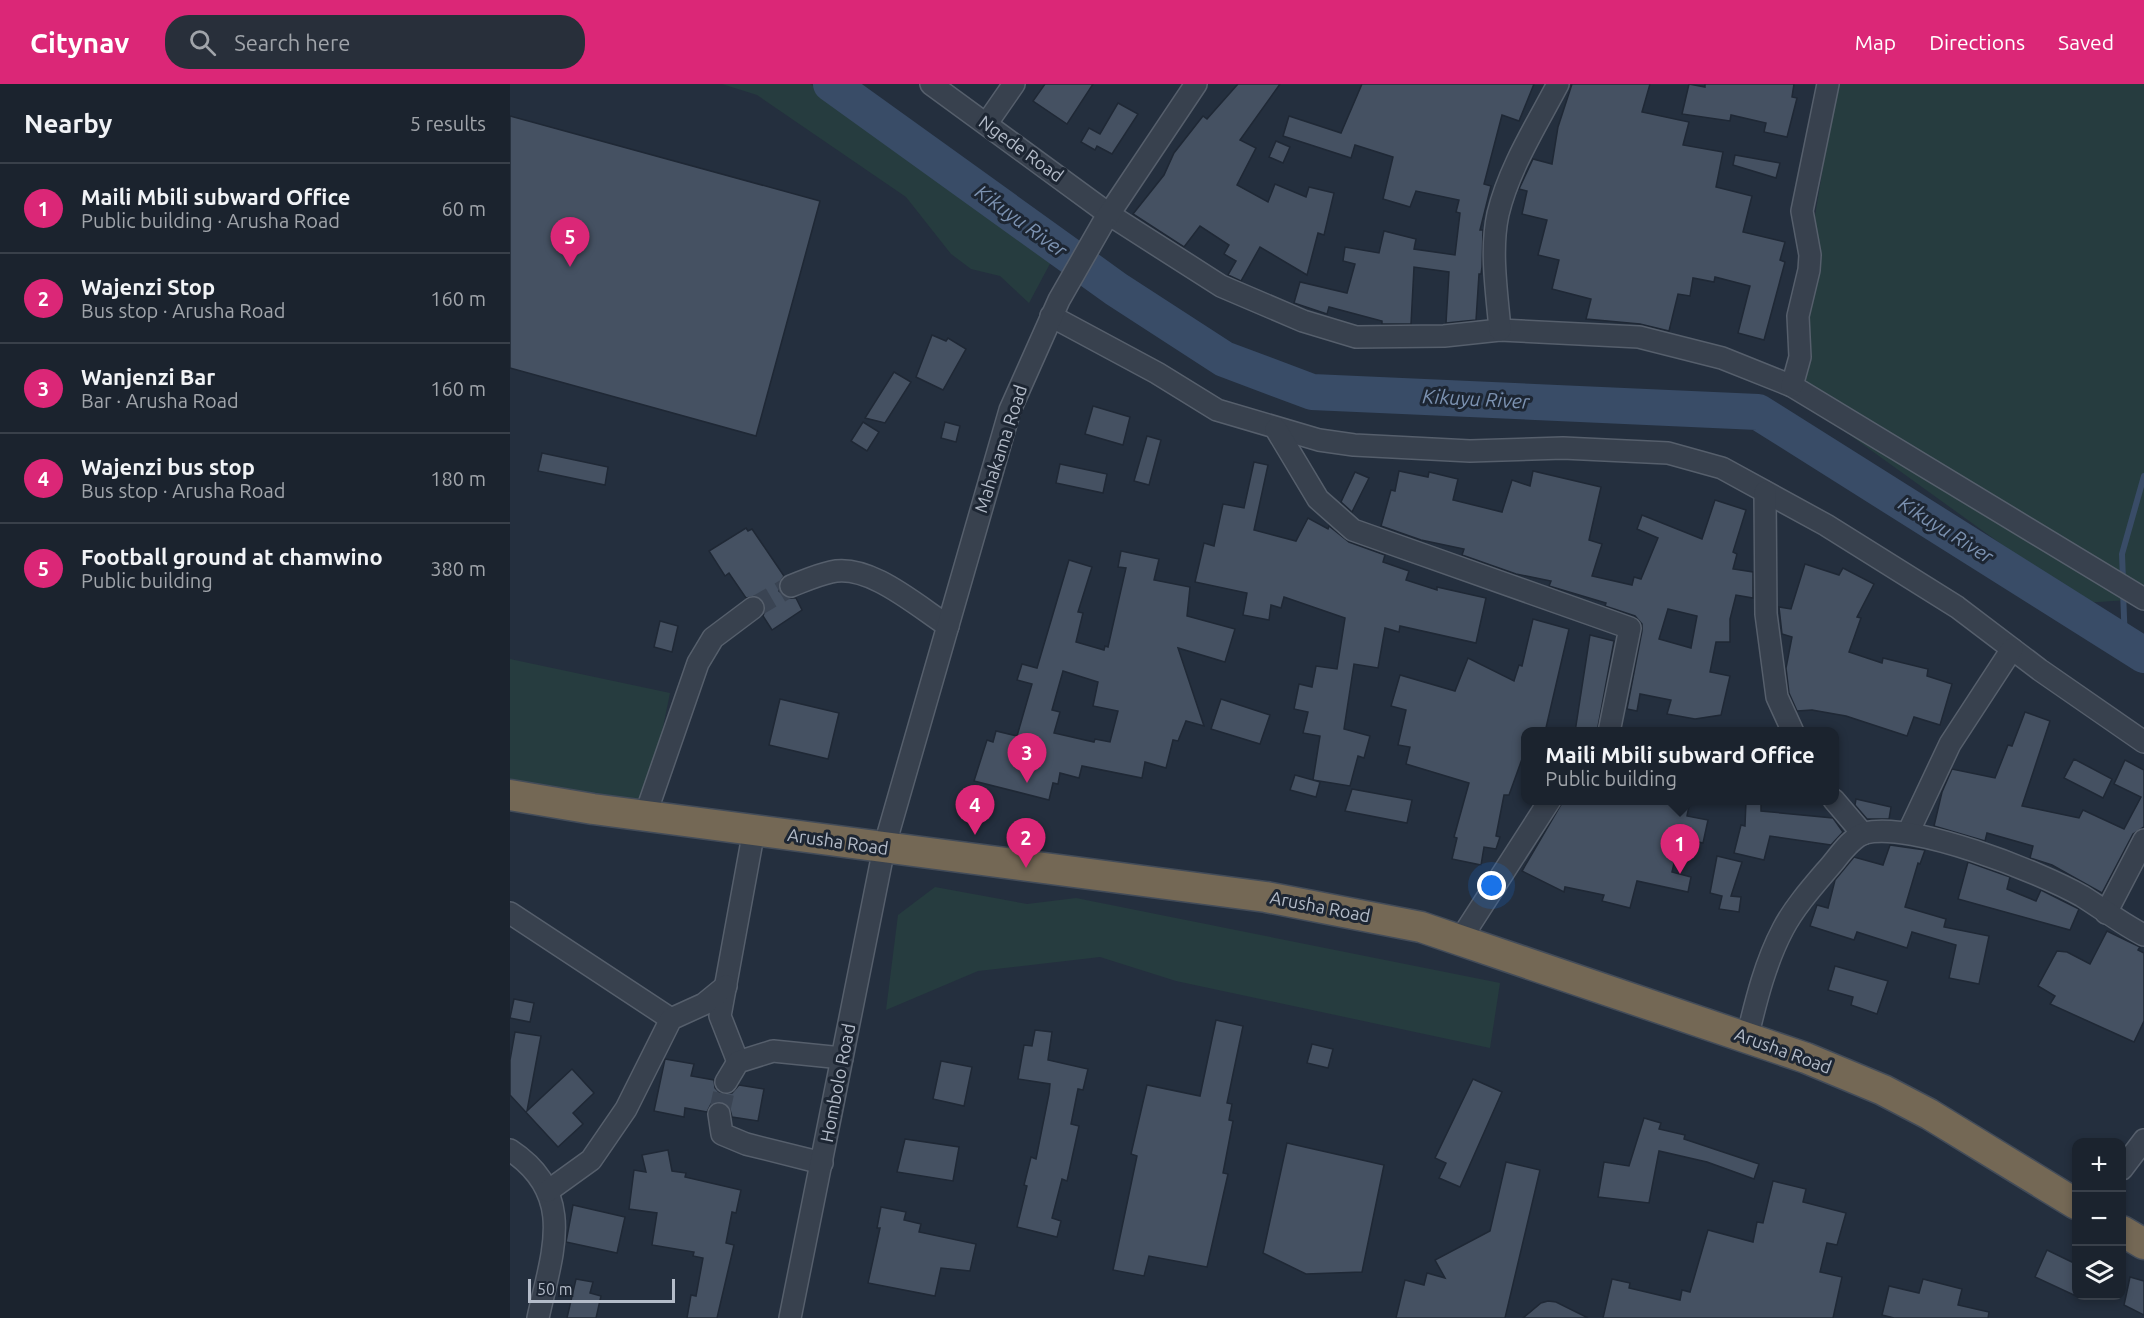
<!DOCTYPE html>
<html lang="en">
<head>
<meta charset="utf-8">
<style>
	:root { --surface:#1b232e; --page:#282f3a; --text:#f1f3f6; --muted:#a0a4aa; --line:#39404a; --accent:#db2777 }
	body { margin:0; font-family:Ubuntu,sans-serif; background:var(--page); color:var(--text) }
	.controls { position:absolute; right:18px; bottom:18px; display:grid; overflow:hidden; border-radius:12px; box-shadow:0 3px 9px #0003 }
	.controls button { width:54px; height:54px; display:grid; place-items:center; padding:0; border:0; border-bottom:2px solid var(--line); background:var(--surface); color:var(--text); font:30px sans-serif }
	.scale { position:absolute; left:18px; bottom:15px; width:147px; box-sizing:border-box; padding-left:6px; border:3px solid #b4bcc9; border-top:0; font-size:16px; line-height:21px; white-space:nowrap; color:#b4bcc9; -webkit-text-stroke:4px #1d2633; paint-order:stroke }
	.you { position:absolute; left:982px; top:802px; width:21px; height:21px; margin:-15px; border:4px solid #fff; border-radius:50%; background:#1a73e8; box-shadow:0 0 0 9px #1a73e833 }
	.badge { display:grid; place-items:center; width:39px; height:39px; border-radius:50%; background:var(--accent); color:#fff; font-size:20px; font-weight:700 }
	.pin { position:absolute; translate:-50% -50px; filter:drop-shadow(0 2px 3px #0008) }
	.pin::after { content:''; position:absolute; top:32px; width:21px; height:18px; background:inherit; clip-path:polygon(0 0,100% 0,50% 100%) }
	.popup { position:absolute; left:1011px; top:643px; width:318px; height:78px; box-sizing:border-box; display:grid; place-content:center; border-radius:12px; background:var(--surface); filter:drop-shadow(0 2px 4px #0005); font-size:20px; white-space:nowrap; color:var(--muted) }
	.popup b { font-size:22px; color:var(--text) }
	.popup::after { content:''; position:absolute; left:50%; top:100%; margin-left:-12px; border:12px solid transparent; border-top-color:var(--surface) }
	.list { margin:0; padding:0; list-style:none }
	h2 { display:flex; justify-content:space-between; align-items:center; height:78px; margin:0; padding:0 24px; font-size:26px }
	h2 small { font-size:20px; font-weight:400; color:var(--muted) }
	.list li { display:grid; grid-template-columns:39px 1fr auto; gap:18px; align-items:center; box-sizing:border-box; height:90px; padding:0 24px; border-top:2px solid var(--line) }
	.list b { display:block; font-size:22px; white-space:nowrap }
	.list p { margin:0; font-size:20px; white-space:nowrap; color:var(--muted) }
	.list em { font-size:20px; font-style:normal; color:var(--muted) }
	.icon { flex:none; width:33px; height:33px; fill:none; stroke:currentColor; stroke-width:2; stroke-linecap:round; stroke-linejoin:round }
	.map { position:relative; flex:none; width:1634px; height:1234px; overflow:hidden }
	header { display:flex; align-items:center; gap:36px; box-sizing:border-box; height:84px; padding:0 30px; background:var(--accent); color:#fff }
	header strong { font-size:28px }
	nav { display:flex; gap:33px; margin-inline-start:auto; font-size:21px }
	.search { width:420px; height:54px; background:var(--page); display:flex; align-items:center; gap:15px; box-sizing:border-box; padding:0 21px; border-radius:24px; color:var(--muted); font-size:22px }
	main { display:flex }
	aside { flex:1; background:var(--surface) }
	.map>svg:first-child { display:block }
	.green { fill:#263c3f }
	.lines { fill:none; stroke-linecap:round; stroke-linejoin:round }
	.stream { stroke:#394c67; stroke-width:6 }
	.river { stroke:#394c67; stroke-width:36 }
	.building { fill:#455162; stroke:#1f2835; stroke-width:1.5; fill-rule:evenodd }
	.minor-tunnel { stroke:#3a4453; stroke-width:21; stroke-dasharray:21 10; stroke-linecap:butt }
	.minor-casing { stroke:#565f6c; stroke-width:24 }
	.highway-casing { stroke:#434c59; stroke-width:33 }
	.minor { stroke:#38414e; stroke-width:21 }
	.highway { stroke:#746855; stroke-width:30 }
	.labels { text-anchor:middle; stroke-width:6; stroke-linejoin:round; paint-order:stroke }
	.street-label { font-size:18px; fill:#b4bcc9; stroke:#1d2633 }
	.water-label { font-size:20px; font-style:italic; fill:#7c92b1; stroke:#1d2633 }
</style>
</head>
<body>
<header>
<strong>Citynav</strong>
<div class="search"><svg class="icon" aria-label="search" viewBox="0 0 24 24"><circle cx="10" cy="10" r="6"/><path d="M15 15l6 6"/></svg>Search here</div>
<nav><a>Map</a><a>Directions</a><a>Saved</a></nav>
</header>
<main>
<aside>
<h2>Nearby<small>5 results</small></h2>
<ul class="list">
<li><span class="badge">1</span><div><b>Maili Mbili subward Office</b><p>Public building · Arusha Road</p></div><em>60 m</em></li>
<li><span class="badge">2</span><div><b>Wajenzi Stop</b><p>Bus stop · Arusha Road</p></div><em>160 m</em></li>
<li><span class="badge">3</span><div><b>Wanjenzi Bar</b><p>Bar · Arusha Road</p></div><em>160 m</em></li>
<li><span class="badge">4</span><div><b>Wajenzi bus stop</b><p>Bus stop · Arusha Road</p></div><em>180 m</em></li>
<li><span class="badge">5</span><div><b>Football ground at chamwino</b><p>Public building</p></div><em>380 m</em></li>
</ul>
</aside>
<div class="map">
<svg width="1634" height="1234" viewBox="0 0 1634 1234">
	<rect width="100%" height="100%" fill="#242f3e"/>
	<g class="green">
		<path d="M212,0H300L346,25L543,174L519,219L490,192L461,185L441,170L396,113L247,11Z"/>
		<path d="M1327,0H1634V515L1573,519L1276,305Z"/>
		<path d="M0,575L160,609L136,726L0,698Z"/>
		<path d="M425,803L517,820L566,814L990,899L980,964L666,897L590,873L468,887L376,926L388,831Z"/>
	</g>
	<g class="lines">
		<g class="stream">
			<path d="M1613,497L1612,470L1634,392"/>
			<path d="M1613,507L1615,559"/>
		</g>
		<path class="river" d="M321,0L606,205L714,275L802,308L1248,328L1634,571"/>
	</g>
	<g class="building">
		<path d="M535,0H583L557,40L523,17Z"/>
		<path d="M728,0H770L730,56L746,64L727,101L758,118L765,100L796,113L799,103L824,109L814,151L808,149L797,191L750,163L731,197L718,191L726,177L714,170L719,161L690,142L674,163L623,130L654,91L664,69L693,32L697,35Z"/>
		<path d="M852,0H1024L1009,37L992,31L974,100L981,102L970,146H973L972,183L971,190H969L966,236L936,239L939,188L904,183L901,240H872V237L819,223L817,230L784,219L790,198L837,209L845,180L833,177L835,163L869,169L874,147L906,155L904,165L945,171L950,129L946,128L949,116L906,107L900,123L873,115L883,73L845,61L841,74L773,52L779,32L831,49Z"/>
		<path d="M1062,0H1140L1132,28L1179,38L1173,61L1213,68L1206,103L1242,112L1233,148L1275,158L1270,176L1275,178L1254,256L1228,249L1240,202L1205,193L1204,198L1183,194L1180,212L1168,210L1159,247L1130,240L1076,235L1081,215L1042,205L1049,176L1028,171L1037,136L1012,130L1017,107L1009,105L1023,75L1042,80L1048,43Z"/>
		<path d="M1179,0L1195,3V0H1284L1282,13L1287,14L1277,53L1254,48L1256,39L1221,31L1220,37L1172,30Z"/>
		<path d="M608,19L628,30L602,70L587,62L585,66L571,58L579,44L590,50Z"/>
		<path d="M0,32L310,117L246,352L0,284Z"/>
		<path d="M766,57L780,63L773,79L759,73Z"/>
		<path d="M1225,71L1270,79L1266,94L1223,81Z"/>
		<path d="M422,251L436,257L438,254L456,265L433,306L406,293Z"/>
		<path d="M384,288L401,298L375,339L355,334Z"/>
		<path d="M583,322L620,333L613,361L575,350Z"/>
		<path d="M353,338L369,348L357,367L341,357Z"/>
		<path d="M435,338L450,342L446,358L431,354Z"/>
		<path d="M637,352L651,356L639,401L624,397Z"/>
		<path d="M32,369L98,383L95,401L28,387Z"/>
		<path d="M744,378L758,381L744,446L786,457L798,434L818,445L819,442L839,458L875,471L873,478L899,487L896,496L927,506V503L976,514L966,559L890,542L889,548L875,544L868,584L844,580L834,645L860,652L854,674L848,672L840,702L803,696L810,652L793,649L798,628L784,625L789,600L802,603L806,582L827,585L835,534L774,513L771,524L761,521L759,536L733,531L737,509L685,498L694,459L704,462L713,420L734,424Z"/>
		<path d="M550,380L597,390L593,409L546,399Z"/>
		<path d="M889,387L918,393L919,388L948,395L943,416L992,428L1002,396L1020,402L1023,387L1091,403L1079,456L1092,460L1082,492L1122,501L1124,493L1131,495L1148,454L1127,445L1132,431L1192,455L1205,416L1236,426L1223,468L1227,470L1223,485L1243,488V514L1226,511L1220,535V558H1206L1200,588L1220,592L1211,631L1185,635L1157,630L1161,616L1130,610L1127,627L1117,625L1132,547V540L1125,532L1095,522L1096,519L1039,502L1041,497L1006,490L952,471L954,465L911,456L871,442L881,406L885,407ZM1158,525L1187,532L1181,564L1149,555Z"/>
		<path d="M845,388L859,394L842,428L831,418Z"/>
		<path d="M236,444L238,447L242,445L274,492L269,500V507L279,514H286L292,526L262,546L253,532L256,523L253,516L247,512L236,514L219,489L215,492L199,467Z"/>
		<path d="M611,467L649,475L644,496L680,503L677,532L725,545L715,578L668,564L694,642L676,637L668,657L663,656L656,684L635,678L632,694L572,682L569,694L550,689L548,700L543,699L539,716L464,697L477,656L483,658L486,647L507,652L522,600L507,596L512,580L527,584L559,476L582,483L568,528L573,529L566,558L594,566L595,562L598,563L616,484L608,483ZM553,587L588,598L583,622L608,627L600,658L585,655L584,658L544,649L550,628L542,626Z"/>
		<path d="M1295,480L1329,491L1333,484L1364,500L1347,533L1351,534L1339,568L1372,579L1373,574L1418,585L1417,592L1442,600L1430,641L1404,633L1397,652L1336,632L1302,626L1287,627L1279,609L1276,584L1282,553L1272,550L1269,523L1281,525Z"/>
		<path d="M1023,535L1059,545L1035,648H1016V664L999,711H994L986,752L990,753L986,765L974,763L971,781L942,775L947,754L944,753L959,699L896,680L900,663L888,661L896,626L881,622L890,591L945,607L958,574L1004,597L1009,581L1012,582Z"/>
		<path d="M150,537L168,542L162,568L144,563Z"/>
		<path d="M1080,551L1104,557L1087,648H1065Z"/>
		<path d="M270,615L329,629L318,675L259,661Z"/>
		<path d="M711,615L760,631L750,660L701,645Z"/>
		<path d="M1515,628L1540,637L1512,722L1569,734L1573,726L1614,745L1631,713L1604,700L1615,676L1634,686V743L1623,750L1592,809L1542,781L1520,774L1523,762L1477,749L1475,757L1424,742L1432,708L1442,685L1485,694L1498,661L1502,662Z"/>
		<path d="M1564,675L1602,695L1593,714L1554,694Z"/>
		<path d="M785,691L810,698L806,713L780,706Z"/>
		<path d="M842,705L902,716L897,739L835,727Z"/>
		<path d="M1346,715L1381,723L1379,735H1357L1345,721Z"/>
		<path d="M1053,717H1180L1177,732L1198,736L1193,759L1170,754L1162,788L1181,793L1178,808L1127,797L1120,824L1092,817L1094,811L1055,803L1054,808L1012,787Z"/>
		<path d="M1236,717H1251V727L1323,734L1333,748L1321,761L1260,752L1254,776L1224,769L1231,741L1235,742Z"/>
		<path d="M1380,761L1415,766L1410,780L1408,779L1395,823L1436,835L1434,843L1479,852L1469,900L1439,894L1446,861L1402,848L1397,864L1347,848L1344,856L1300,842L1307,821L1318,824L1325,796L1344,773L1373,781Z"/>
		<path d="M1207,772L1232,778L1221,812L1231,813L1229,828L1209,825L1212,812L1200,809Z"/>
		<path d="M1458,778L1500,793L1497,805L1526,817L1531,806L1569,825L1560,846L1448,815Z"/>
		<path d="M1597,847L1630,863L1628,866L1634,869V937L1624,958L1540,920L1545,912L1528,902L1547,867L1557,868L1580,880Z"/>
		<path d="M1325,882L1378,897L1367,930L1341,921L1343,913L1318,906Z"/>
		<path d="M4,915L24,919L20,938L0,934Z"/>
		<path d="M706,936L733,942L717,1019L722,1020L719,1036L723,1037L713,1089L718,1090L697,1183L639,1172L634,1192L603,1186L627,1072L621,1070L637,1001L690,1012Z"/>
		<path d="M525,946L542,948L538,976L578,985L573,1006L568,1005L561,1040L569,1042L557,1097L552,1095L542,1134L551,1137L547,1153L507,1143L517,1102L514,1101L521,1073L526,1075L539,1010L540,1000L508,995L514,961L522,962Z"/>
		<path d="M5,948L31,952L17,1027L62,985L84,1009L63,1029L73,1040L48,1063L0,1011V976Z"/>
		<path d="M802,960L823,965L818,984L797,979Z"/>
		<path d="M155,975L184,980L181,992L204,996L205,1004L210,1009H222L229,1001L254,1005L248,1037L222,1033L219,1022L208,1017L201,1020L197,1028L175,1024L174,1033L144,1027Z"/>
		<path d="M431,977L462,983L454,1022L423,1015Z"/>
		<path d="M963,995L992,1008L950,1103L929,1094L936,1079L925,1074Z"/>
		<path d="M1134,1034L1151,1039L1149,1045L1175,1051L1174,1055L1249,1080L1244,1095L1197,1078L1149,1067L1139,1119L1088,1113L1094,1078L1119,1082Z"/>
		<path d="M395,1055L449,1063L443,1097L387,1088Z"/>
		<path d="M777,1059L874,1081L852,1188L796,1190L753,1169Z"/>
		<path d="M158,1066L162,1087L176,1089L175,1093L231,1106L226,1129L222,1128L216,1159L224,1161L207,1234H177L181,1211L186,1212L193,1174L183,1172L184,1168L142,1161L147,1129L119,1125L124,1086L136,1088L132,1071Z"/>
		<path d="M996,1078L1030,1086L995,1234H886L895,1196L914,1201L917,1189L935,1194L925,1176L980,1147Z"/>
		<path d="M1263,1097L1296,1105L1293,1118L1336,1129L1327,1161L1317,1159L1310,1188L1332,1193L1323,1234H1093L1102,1195L1120,1199L1119,1204L1170,1216L1172,1206L1180,1208L1198,1146L1243,1158L1247,1138L1253,1139Z"/>
		<path d="M63,1121L115,1133L107,1169L56,1158Z"/>
		<path d="M371,1123L396,1128L394,1136L411,1140L409,1148L466,1160L460,1187L431,1184L425,1212L358,1199L370,1144H367Z"/>
		<path d="M1537,1166L1566,1180V1212L1525,1193Z"/>
		<path d="M1620,1193L1634,1197V1231L1614,1221Z"/>
		<path d="M66,1195L83,1198L80,1209L91,1212L86,1234H57Z"/>
		<path d="M1413,1195L1452,1205L1448,1221L1479,1228L1478,1234H1384L1372,1231L1379,1202L1409,1209Z"/>
		<path d="M1038,1217L1046,1218L1078,1234H1013L1031,1219Z"/>
	</g>
	<g class="lines">
		<g class="minor-tunnel">
			<path d="M243,524L281,502"/>
			<path d="M209,1030L216,998"/>
		</g>
		<defs>
			<g id="minor">
				<path d="M421,0L600,131L711,202L793,237L846,253L934,252L990,246L1129,253L1212,274L1282,302L1634,515"/>
				<path d="M477,39L504,0"/>
				<path d="M541,232L647,289L707,326L809,356L844,361L960,367L1053,364L1158,369L1212,384L1316,441L1447,523L1530,586L1634,658"/>
				<path d="M990,246C987,209 980,167 988,130C999,84 1026,42 1048,0"/>
				<path d="M1282,302L1290,273L1288,232L1299,186L1300,171L1292,127L1318,0"/>
				<path d="M766,345L808,415L843,446L1120,544L1099,648"/>
				<path d="M1255,408L1256,530L1267,613L1283,648"/>
				<path d="M281,502C294,497 307,491 321,488C359,479 407,522 438,542"/>
				<path d="M1324,716L1353,750"/>
				<path d="M135,732L188,579L203,554L243,524"/>
				<path d="M1398,749L1440,660L1502,565"/>
				<path d="M0,829L161,935"/>
				<path d="M1596,829L1634,756"/>
				<path d="M950,856L1040,716"/>
				<path d="M1237,954C1246,917 1255,879 1273,845C1285,822 1305,800 1322,780C1331,769 1342,753 1355,749C1401,737 1530,788 1572,812C1593,825 1612,840 1634,851"/>
				<path d="M228,978L210,932L244,746"/>
				<path d="M216,998L228,978L263,967L332,974"/>
				<path d="M209,1030L212,1050L236,1060L312,1079"/>
				<path d="M0,1066C67,1110 42,1169 28,1234"/>
				<path d="M1612,1085L1634,1056"/>
				<path d="M38,1107L81,1076L116,1025L161,935L194,920L216,902"/>
				<path d="M280,1234L374,764L500,326L549,216L593,139L686,0"/>
			</g>
			<g id="highway">
				<path d="M0,711L83,725L756,813L911,843L1296,974L1373,1006L1419,1030L1566,1120"/>
				<path d="M1612,1147L1634,1160"/>
			</g>
		</defs>
		<use href="#minor" class="minor-casing"/>
		<use href="#highway" class="highway-casing"/>
		<use href="#minor" class="minor"/>
		<use href="#highway" class="highway"/>
	</g>
	<g class="labels">
		<g class="street-label">
			<text transform="translate(511 65) rotate(36)" y="6">Ngede Road</text>
			<text transform="translate(491 365) rotate(-72)" y="6">Mahakama Road</text>
			<text transform="translate(328 758) rotate(8)" y="6">Arusha Road</text>
			<text transform="translate(810 823) rotate(11)" y="6">Arusha Road</text>
			<text transform="translate(1273 967) rotate(20)" y="6">Arusha Road</text>
			<text transform="translate(328 999) rotate(-79)" y="6">Hombolo Road</text>
		</g>
		<g class="water-label">
			<text transform="translate(511 137) rotate(36)" y="7">Kikuyu River</text>
			<text transform="translate(966 315) rotate(3)" y="7">Kikuyu River</text>
			<text transform="translate(1436 446) rotate(32)" y="7">Kikuyu River</text>
		</g>
	</g>
</svg>
<div class="controls">
<button>+</button>
<button>−</button>
<button><svg class="icon" aria-label="layers" viewBox="0 0 24 24"><path d="M12 4l9 5-9 5-9-5zM3 14l9 5 9-5"/></svg></button>
</div>
<div class="scale">50 m</div>
<div class="you"></div>
<div class="pin badge" style="left:1170px;top:790px">1</div>
<div class="popup"><b>Maili Mbili subward Office</b>Public building</div>
<div class="pin badge" style="left:516px;top:784px">2</div>
<div class="pin badge" style="left:517px;top:699px">3</div>
<div class="pin badge" style="left:465px;top:751px">4</div>
<div class="pin badge" style="left:60px;top:183px">5</div>
</div>
</main>
</body>
</html>
